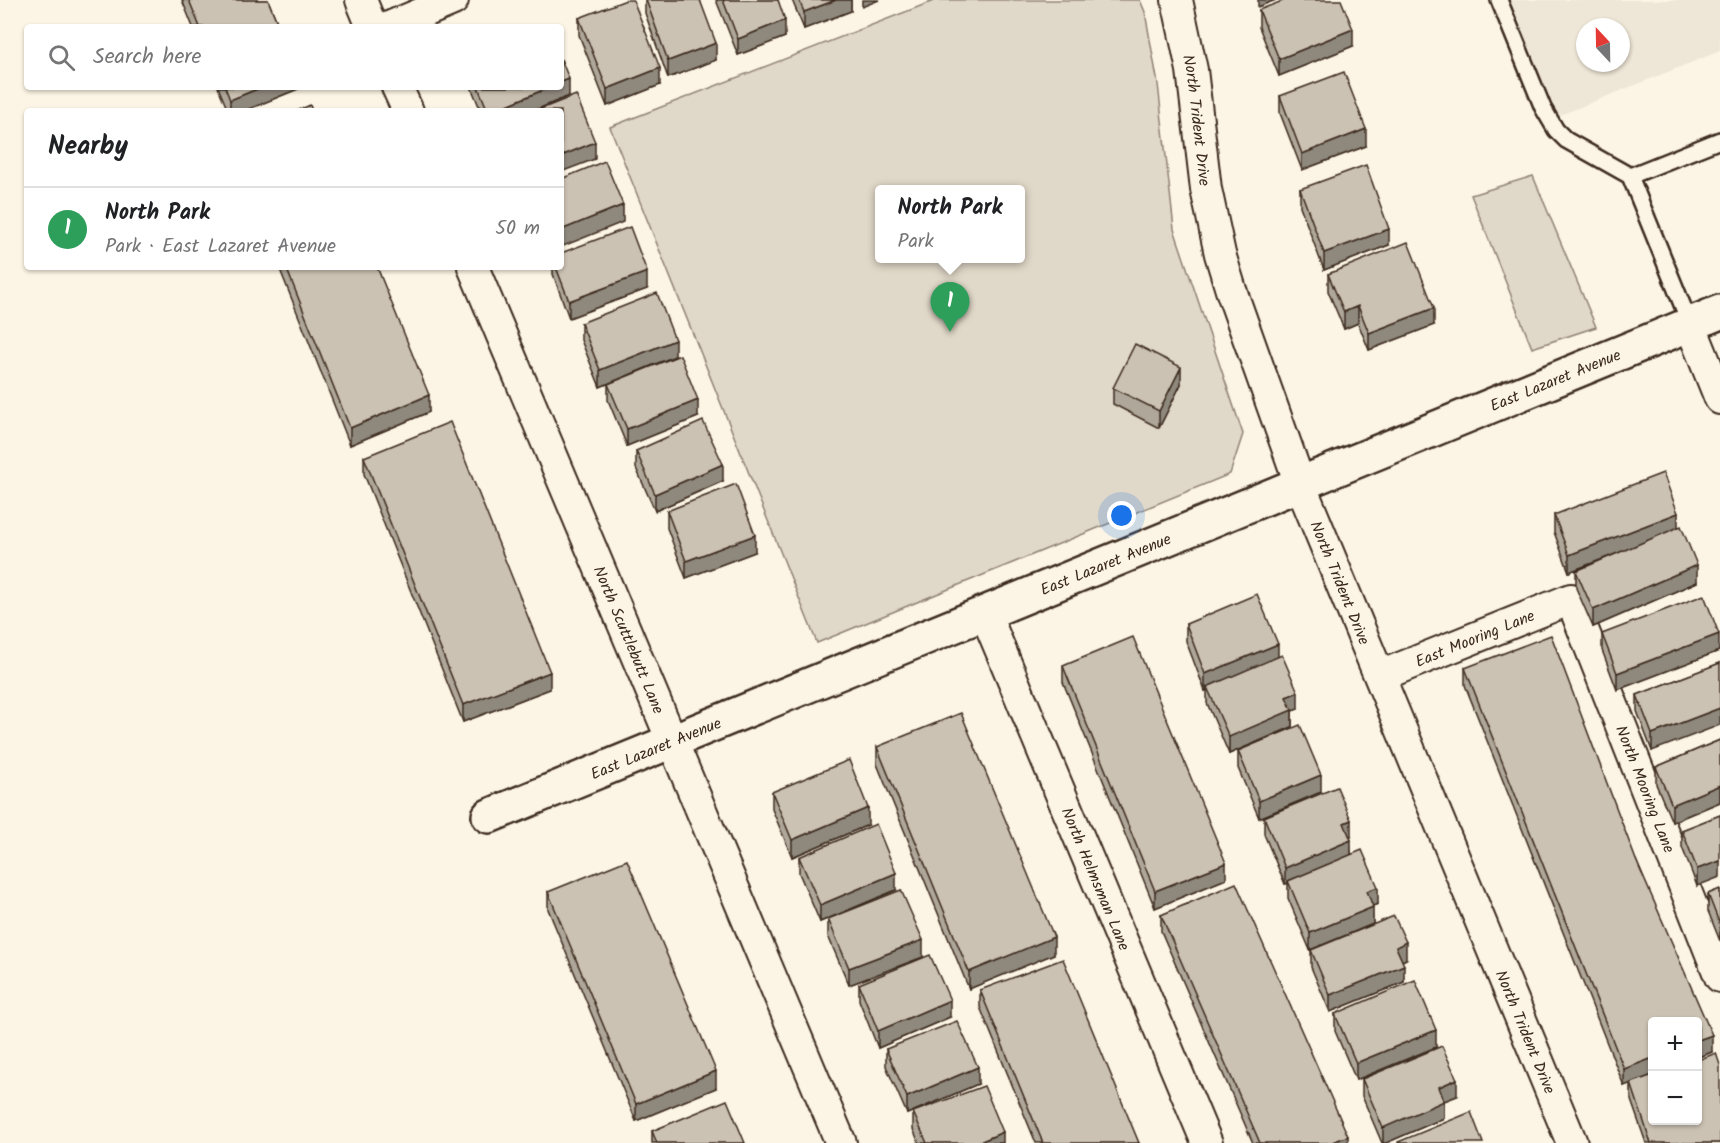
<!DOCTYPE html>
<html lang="en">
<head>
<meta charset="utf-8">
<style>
	:root { --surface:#fff; --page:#f2f2f2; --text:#202124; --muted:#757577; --line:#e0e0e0; --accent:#d1495b }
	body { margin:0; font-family:Kalam,sans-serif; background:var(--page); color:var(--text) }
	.controls { position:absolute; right:18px; bottom:18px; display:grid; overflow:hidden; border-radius:6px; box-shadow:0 2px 4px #0004 }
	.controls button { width:54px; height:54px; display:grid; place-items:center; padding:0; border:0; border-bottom:2px solid var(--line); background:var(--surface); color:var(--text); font:30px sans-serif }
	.compass { position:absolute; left:1576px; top:18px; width:54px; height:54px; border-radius:50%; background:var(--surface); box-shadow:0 2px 4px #0004; rotate:338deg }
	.you { position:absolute; left:1122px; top:516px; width:21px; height:21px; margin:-15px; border:4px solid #fff; border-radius:50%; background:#1a73e8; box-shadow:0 0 0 9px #1a73e833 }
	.badge { display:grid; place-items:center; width:39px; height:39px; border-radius:50%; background:var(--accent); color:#fff; font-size:20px; font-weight:700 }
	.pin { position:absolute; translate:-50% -50px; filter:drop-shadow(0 2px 3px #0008) }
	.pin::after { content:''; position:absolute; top:32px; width:21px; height:18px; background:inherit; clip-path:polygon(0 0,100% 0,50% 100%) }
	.popup { position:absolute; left:875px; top:185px; width:150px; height:78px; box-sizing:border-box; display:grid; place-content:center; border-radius:6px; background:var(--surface); filter:drop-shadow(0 2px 4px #0005); font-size:20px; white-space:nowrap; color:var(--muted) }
	.popup b { font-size:22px; color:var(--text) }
	.popup::after { content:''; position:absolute; left:50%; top:100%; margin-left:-12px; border:12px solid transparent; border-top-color:var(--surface) }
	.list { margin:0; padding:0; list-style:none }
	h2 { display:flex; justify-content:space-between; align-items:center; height:78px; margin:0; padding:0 24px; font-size:26px }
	h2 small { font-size:20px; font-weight:400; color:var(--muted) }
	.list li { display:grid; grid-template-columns:39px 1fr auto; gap:18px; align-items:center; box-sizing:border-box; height:84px; padding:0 24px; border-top:2px solid var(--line) }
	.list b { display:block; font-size:22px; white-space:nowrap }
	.list p { margin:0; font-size:20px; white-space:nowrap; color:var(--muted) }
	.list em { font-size:20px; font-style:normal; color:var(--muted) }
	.icon { flex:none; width:33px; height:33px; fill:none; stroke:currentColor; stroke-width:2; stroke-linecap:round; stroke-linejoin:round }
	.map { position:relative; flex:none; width:1720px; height:1143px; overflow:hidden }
	.search { position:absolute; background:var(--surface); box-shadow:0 2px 4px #0004; left:24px; top:24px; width:540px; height:66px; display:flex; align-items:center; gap:15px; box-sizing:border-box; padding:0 21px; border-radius:6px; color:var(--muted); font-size:22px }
	.panel { position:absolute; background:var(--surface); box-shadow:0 2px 4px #0004; left:24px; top:108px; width:540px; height:162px; border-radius:6px }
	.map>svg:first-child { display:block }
	.built { fill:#eee6d6; fill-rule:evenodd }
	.green { fill:#e0d8c8; stroke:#8e8173; stroke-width:1.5; fill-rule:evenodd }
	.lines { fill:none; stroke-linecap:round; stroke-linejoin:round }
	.lane-casing { stroke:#3b2a1e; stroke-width:20 }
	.street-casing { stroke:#3b2a1e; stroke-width:34 }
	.secondary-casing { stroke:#3b2a1e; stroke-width:38 }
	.lane { stroke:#fcf5e5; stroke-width:15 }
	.street { stroke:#fcf5e5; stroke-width:30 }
	.secondary { stroke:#fcf5e5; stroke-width:33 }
	.wall { fill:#afa79a; stroke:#3b2a1e; stroke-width:1.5 }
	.shaded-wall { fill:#8f887d; stroke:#3b2a1e; stroke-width:1.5 }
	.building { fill:#ccc2b3; stroke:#3b2a1e; stroke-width:1.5 }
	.labels { text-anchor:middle; stroke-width:6; stroke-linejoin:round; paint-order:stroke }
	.street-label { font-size:16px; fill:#3b2a1e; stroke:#fcf5e5 }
</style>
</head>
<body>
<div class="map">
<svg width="1720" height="1143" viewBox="0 0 1720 1143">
	<rect width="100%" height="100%" fill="#fcf5e5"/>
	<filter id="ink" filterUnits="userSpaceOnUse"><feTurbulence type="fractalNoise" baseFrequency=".0167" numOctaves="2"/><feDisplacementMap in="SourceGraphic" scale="12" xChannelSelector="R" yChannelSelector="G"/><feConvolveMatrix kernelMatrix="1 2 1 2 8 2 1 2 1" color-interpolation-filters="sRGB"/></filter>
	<g filter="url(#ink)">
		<path class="built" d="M1490,0H1720V51L1548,120ZM1585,27H1621V63H1585Z"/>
		<g class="green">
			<path d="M936,0H1140L1145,12L1158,84L1174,229L1243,434L1230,474L817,643L610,127ZM880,190H1020V258H880Z"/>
			<path d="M1533,176L1596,327L1532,348L1471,195Z"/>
		</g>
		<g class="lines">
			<defs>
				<g id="lane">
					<path d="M1499,0L1543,108L1556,130L1566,140L1630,176L1690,324"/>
					<path d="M1630,176L1720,140"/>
				</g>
				<g id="street">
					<path d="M361,0L372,27"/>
					<path id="s1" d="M1177,0L1192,70L1206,189L1220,254L1231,290L1300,484L1572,1143"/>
					<path d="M389,27L453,0"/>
					<path d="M397,87L408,111"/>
					<path id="s2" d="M473,267L841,1143"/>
					<path d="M1690,324L1720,399"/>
					<path id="s3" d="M985,613L1207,1143"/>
					<path id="s4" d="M1380,676L1571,599L1720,977"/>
				</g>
				<g id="secondary">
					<path id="s5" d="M489,816L1720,312"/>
				</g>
			</defs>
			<use href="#lane" class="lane-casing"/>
			<use href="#street" class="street-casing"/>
			<use href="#secondary" class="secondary-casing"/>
			<use href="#lane" class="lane"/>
			<use href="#street" class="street"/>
			<use href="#secondary" class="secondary"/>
		</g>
		<g class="wall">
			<path d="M182,0H268L279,27H193Z"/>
			<path d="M645,0H700L716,60L668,78L645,13Z"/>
			<path d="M716,0H778L785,37L738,55Z"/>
			<path d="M792,0H851V11L804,29Z"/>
			<path d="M1259,10L1353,46L1279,76L1259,27Z"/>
			<path d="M579,18L660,85L607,106L579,35Z"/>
			<path d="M218,87H298V89L244,111H228Z"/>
			<path d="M471,87H561L569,96L533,111H481Z"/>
			<path d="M1280,96L1366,146L1302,170L1280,113Z"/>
			<path d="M1300,189L1389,245L1324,270L1300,206Z"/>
			<path d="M279,267H377L429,412L350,445Z"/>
			<path d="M553,267H561L647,289L569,318L553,274Z"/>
			<path d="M1328,274L1434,325L1369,350L1358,323L1344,329L1328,291Z"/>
			<path d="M581,323L675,356L600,387L581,340Z"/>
			<path d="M608,384L698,417L627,446L608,400Z"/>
			<path d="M1181,384L1159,428L1113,404V388Z"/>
			<path d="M636,451L723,481L655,511L636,468Z"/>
			<path d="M364,457L550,689L463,722L364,474Z"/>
			<path d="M667,511L755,552L686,578L667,528Z"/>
			<path d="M1554,515L1678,527L1697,582L1593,627L1576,588V571L1618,553L1569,572L1554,532Z"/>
			<path d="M1186,624L1278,657L1298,709L1292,711V727L1229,754L1207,703V690L1205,691L1186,641Z"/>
			<path d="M1602,634L1719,651L1617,690L1602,650Z"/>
			<path d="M1720,663L1652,751L1637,711V695Z"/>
			<path d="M1063,666L1226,879L1155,908L1063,682Z"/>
			<path d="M1465,668L1636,860L1712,1052L1641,1079L1720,1143H1646L1631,1100V1083L1624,1086L1465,685Z"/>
			<path d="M1720,740V802L1672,822L1656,784V767Z"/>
			<path d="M877,747L1054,954L969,989L877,764Z"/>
			<path d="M1238,751L1321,792L1259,818L1238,768Z"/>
			<path d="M772,792L868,825L792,857L772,809Z"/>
			<path d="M1720,815L1697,886L1682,847V830Z"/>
			<path d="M1264,817L1351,837L1350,838L1351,854L1378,904L1372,906L1373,924L1310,950L1288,898V883L1285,884L1264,834Z"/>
			<path d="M799,857L896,890L820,922L799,873Z"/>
			<path d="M1720,889V941L1708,911V894Z"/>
			<path d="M548,892L716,1088L636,1121L548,909Z"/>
			<path d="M1161,915L1348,1143H1253L1161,931Z"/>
			<path d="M828,919L923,957L849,985L828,936Z"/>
			<path d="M1311,950L1406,959L1402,961L1404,982L1330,1012L1311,967Z"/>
			<path d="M859,984L950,1017L878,1048L859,1000Z"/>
			<path d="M980,990L1139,1143H1036L980,1007Z"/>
			<path d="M1335,1014L1436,1047L1356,1080L1335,1031Z"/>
			<path d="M886,1049L978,1084L907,1114L886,1066Z"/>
			<path d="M1362,1079L1457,1096L1444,1101V1118L1386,1143H1382L1362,1096Z"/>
			<path d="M913,1112L1003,1143H919L913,1129Z"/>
			<path d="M652,1131L745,1143H652Z"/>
		</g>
		<g class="shaded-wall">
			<path d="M836,0H851V11L804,29V12Z"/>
			<path d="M862,0H879L862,7Z"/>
			<path d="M1258,0H1276L1258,7Z"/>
			<path d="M785,20V37L738,55V39Z"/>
			<path d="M1353,29V46L1279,76V59Z"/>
			<path d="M716,43V60L668,78V61Z"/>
			<path d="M660,68V85L607,106V89Z"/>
			<path d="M569,79V96L533,111H493L550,87H561V82Z"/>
			<path d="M262,87H298V89L244,111H230V100Z"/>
			<path d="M1366,129V146L1302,170V154Z"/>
			<path d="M595,142V159L561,172V156Z"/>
			<path d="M623,205V222L561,247V230Z"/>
			<path d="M1389,229V245L1324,270V253Z"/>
			<path d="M647,272V289L569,318V301Z"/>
			<path d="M1358,306V323L1344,329V312Z"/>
			<path d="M1434,308V325L1369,350V333Z"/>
			<path d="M675,340V356L600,387V370Z"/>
			<path d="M1181,367V384L1159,428V411Z"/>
			<path d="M429,395V412L350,445V428Z"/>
			<path d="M698,400V417L627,446V429Z"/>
			<path d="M723,464V481L655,511V494Z"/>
			<path d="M1678,513V530L1569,572V555Z"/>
			<path d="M755,535V552L686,578V561Z"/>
			<path d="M1697,565V582L1593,627V610Z"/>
			<path d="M1719,634V651L1617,690V673Z"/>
			<path d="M1278,644V661L1207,687V690L1205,691V674Z"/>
			<path d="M550,672V689L463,722V705Z"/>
			<path d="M1298,692V709L1292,711V727L1229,754V737L1286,697Z"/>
			<path d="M1720,708V725L1652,751V734Z"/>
			<path d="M1321,775V792L1259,818V801Z"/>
			<path d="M1720,785V802L1672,822V805Z"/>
			<path d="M868,808V825L792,857V840Z"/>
			<path d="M1351,820V837L1344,840V823Z"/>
			<path d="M1351,840V857L1288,881V883L1285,884V868Z"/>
			<path d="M1720,861V877L1697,886V869Z"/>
			<path d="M1226,863V879L1155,908V891Z"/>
			<path d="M896,873V890L820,922V905Z"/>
			<path d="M1378,887V904L1367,908V891Z"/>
			<path d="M1373,907V924L1310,950V933Z"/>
			<path d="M1054,937V954L969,989V972Z"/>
			<path d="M923,940V957L849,985V968Z"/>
			<path d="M1406,942V959L1396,964V947Z"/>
			<path d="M1404,965V982L1330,1012V995Z"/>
			<path d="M950,1000V1017L878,1048V1031Z"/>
			<path d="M1436,1030V1047L1356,1080V1063Z"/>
			<path d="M1712,1035V1052L1698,1057V1040Z"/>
			<path d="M1653,1058V1075L1624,1086V1069Z"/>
			<path d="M978,1067V1084L907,1114V1097Z"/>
			<path d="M716,1071V1088L636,1121V1104Z"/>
			<path d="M1457,1079V1096L1444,1101V1118L1386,1143H1383V1128L1439,1087Z"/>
			<path d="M1003,1132V1143H977Z"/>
			<path d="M1348,1136V1143H1330Z"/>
		</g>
		<g class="building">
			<path d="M189,0H268L279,27H200Z"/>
			<path d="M626,0H633L660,68L607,89L579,18Z"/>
			<path d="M646,0H700L716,43L668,61Z"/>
			<path d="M723,0H778L785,20L738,39Z"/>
			<path d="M799,0H836L804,12Z"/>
			<path d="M1285,0H1341L1353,29L1279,59L1259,10Z"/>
			<path d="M561,59L569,79L561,82Z"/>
			<path d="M1344,72L1366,129L1302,154L1280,96Z"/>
			<path d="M225,87H262L230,100Z"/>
			<path d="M478,87H550L493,111H488Z"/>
			<path d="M576,95L595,142L561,156V111H536Z"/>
			<path d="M310,105L312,111H297Z"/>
			<path d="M605,161L623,205L561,230V179Z"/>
			<path d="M1366,165L1389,229L1324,253L1300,189Z"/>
			<path d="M630,227L647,272L569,301L556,267H561V253Z"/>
			<path d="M1408,242L1434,308L1369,333L1358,306L1344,312L1328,274Z"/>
			<path d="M286,267H377L429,395L350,428Z"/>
			<path d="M657,293L675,340L600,370L581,323Z"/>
			<path d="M1135,344L1181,367L1159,411L1113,388Z"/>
			<path d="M680,355L698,400L627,429L608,384Z"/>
			<path d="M703,421L723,464L655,494L636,451Z"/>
			<path d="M450,422L550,672L463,705L364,457Z"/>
			<path d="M1663,473L1678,513L1569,555L1554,515Z"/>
			<path d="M736,484L755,535L686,561L667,511Z"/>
			<path d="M1681,526L1697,565L1593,610L1576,571Z"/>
			<path d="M1257,594L1278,644L1205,674L1186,624Z"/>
			<path d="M1704,595L1719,634L1617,673L1602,634Z"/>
			<path d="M1551,635L1636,860L1712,1035L1698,1040V1022H1653V1058L1624,1069L1465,668Z"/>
			<path d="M1133,637L1226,863L1155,891L1063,666Z"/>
			<path d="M1282,655L1298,692L1286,697L1292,710L1229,737L1207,687Z"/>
			<path d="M1720,663V708L1652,734L1637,695Z"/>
			<path d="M961,713L1054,937L969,972L877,747Z"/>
			<path d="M1300,725L1321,775L1259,801L1238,751Z"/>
			<path d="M1720,740V785L1672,805L1656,767Z"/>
			<path d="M849,760L868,808L792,840L772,792Z"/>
			<path d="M1337,787L1351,820L1344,823L1351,840L1285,868L1264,817Z"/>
			<path d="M1720,815V861L1697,869L1682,830Z"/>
			<path d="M876,824L896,873L820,905L799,857Z"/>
			<path d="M1362,850L1378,887L1367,891L1373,907L1310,933L1288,881Z"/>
			<path d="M627,860L716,1071L636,1104L548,892Z"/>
			<path d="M1236,883L1348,1136L1330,1143H1260L1161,915Z"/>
			<path d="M1720,889V925L1708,894Z"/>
			<path d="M901,890L923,940L849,968L828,919Z"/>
			<path d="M1394,916L1406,942L1396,947L1404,965L1330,995L1311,950Z"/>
			<path d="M930,955L950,1000L878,1031L859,984Z"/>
			<path d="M1063,959L1139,1143H1043L980,990Z"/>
			<path d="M1415,980L1436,1030L1356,1063L1335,1014Z"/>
			<path d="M957,1021L978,1067L907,1097L886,1049Z"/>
			<path d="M1442,1046L1457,1079L1439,1087L1444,1101L1383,1128L1362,1079Z"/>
			<path d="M1716,1053L1720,1065V1143H1651L1631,1083L1653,1075V1120H1698V1060Z"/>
			<path d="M984,1086L1003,1132L977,1143H927L913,1112Z"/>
			<path d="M727,1100L745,1143H657L652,1131Z"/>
			<path d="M1471,1112L1483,1143H1398V1142Z"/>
		</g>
	</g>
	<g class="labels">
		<g class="street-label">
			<text dy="6" stroke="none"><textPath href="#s1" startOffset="122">North Trident Drive</textPath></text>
			<text dy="6" stroke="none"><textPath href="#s5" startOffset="1152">East Lazaret Avenue</textPath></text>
			<text dy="6" stroke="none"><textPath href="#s5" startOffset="666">East Lazaret Avenue</textPath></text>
			<text dy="6" stroke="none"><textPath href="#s1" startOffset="608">North Trident Drive</textPath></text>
			<text dy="6" stroke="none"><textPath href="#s4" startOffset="102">East Mooring Lane</textPath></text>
			<text dy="6" stroke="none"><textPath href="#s2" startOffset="404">North Scuttlebutt Lane</textPath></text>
			<text dy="6" stroke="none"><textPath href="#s5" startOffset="180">East Lazaret Avenue</textPath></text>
			<text dy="6" stroke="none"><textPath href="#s4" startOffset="410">North Mooring Lane</textPath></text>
			<text dy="6" stroke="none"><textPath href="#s3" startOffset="288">North Helmsman Lane</textPath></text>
			<text dy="6" stroke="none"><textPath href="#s1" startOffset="1094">North Trident Drive</textPath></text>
		</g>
	</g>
</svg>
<div class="controls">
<button>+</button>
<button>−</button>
</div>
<svg class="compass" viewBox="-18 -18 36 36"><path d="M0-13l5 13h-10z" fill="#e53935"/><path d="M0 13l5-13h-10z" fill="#757577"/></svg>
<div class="you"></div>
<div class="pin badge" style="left:950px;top:332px;background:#2e9e5b">1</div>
<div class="popup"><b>North Park</b>Park</div>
<div class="search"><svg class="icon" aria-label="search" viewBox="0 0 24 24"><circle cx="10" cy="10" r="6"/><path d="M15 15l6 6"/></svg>Search here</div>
<section class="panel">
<h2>Nearby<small></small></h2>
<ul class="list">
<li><span class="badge" style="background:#2e9e5b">1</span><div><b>North Park</b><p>Park · East Lazaret Avenue</p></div><em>50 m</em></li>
</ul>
</section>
</div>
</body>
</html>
